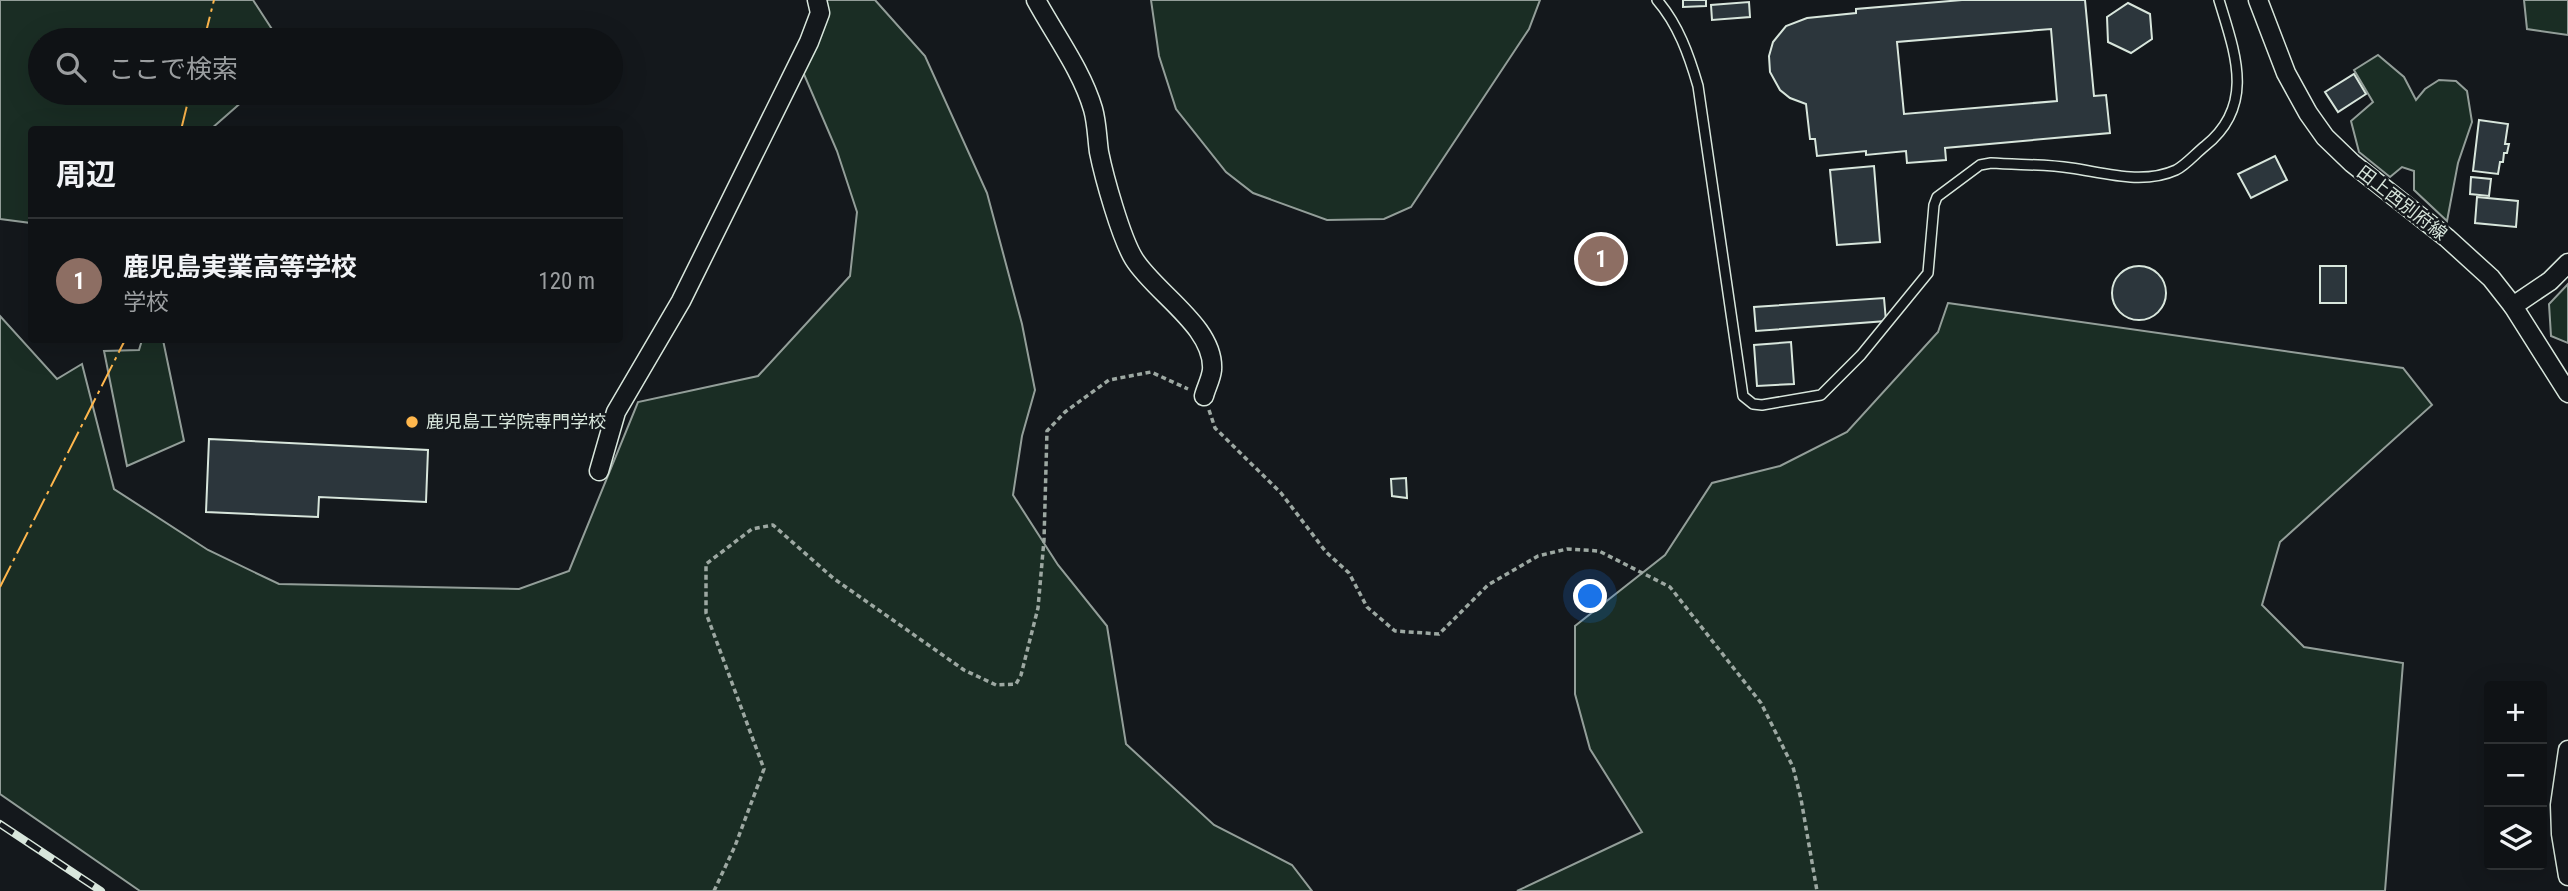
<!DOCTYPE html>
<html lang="ja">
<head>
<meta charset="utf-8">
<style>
	:root { --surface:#0f1215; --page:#1d2022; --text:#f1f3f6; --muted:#9b9ea0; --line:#2f3234; --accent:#ffb74d }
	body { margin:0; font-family:"Roboto Condensed","Noto Sans JP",sans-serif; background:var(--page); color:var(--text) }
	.controls { position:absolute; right:21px; bottom:21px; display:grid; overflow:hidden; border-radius:7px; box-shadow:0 7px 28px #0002 }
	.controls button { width:63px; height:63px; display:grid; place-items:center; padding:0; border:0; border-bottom:2px solid var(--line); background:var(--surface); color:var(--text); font:35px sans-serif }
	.you { position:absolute; left:1591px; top:597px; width:24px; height:24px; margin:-18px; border:5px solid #fff; border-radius:50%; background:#1a73e8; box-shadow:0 0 0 10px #1a73e833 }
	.badge { display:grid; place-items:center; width:46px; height:46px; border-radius:50%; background:var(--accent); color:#fff; font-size:23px; font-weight:700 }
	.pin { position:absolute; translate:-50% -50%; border:4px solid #fff; box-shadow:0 2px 7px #0006 }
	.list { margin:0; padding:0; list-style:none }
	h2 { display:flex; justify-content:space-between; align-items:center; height:91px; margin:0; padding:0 28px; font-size:30px }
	h2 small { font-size:23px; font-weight:400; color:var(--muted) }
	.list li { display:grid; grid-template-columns:46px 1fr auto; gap:21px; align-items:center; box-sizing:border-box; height:126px; padding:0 28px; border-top:2px solid var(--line) }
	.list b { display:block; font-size:26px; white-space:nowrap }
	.list p { margin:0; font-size:23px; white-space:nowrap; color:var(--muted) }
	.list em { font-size:23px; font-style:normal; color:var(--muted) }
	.icon { flex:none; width:38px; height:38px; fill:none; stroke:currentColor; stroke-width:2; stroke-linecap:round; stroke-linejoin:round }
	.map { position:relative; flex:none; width:2568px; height:891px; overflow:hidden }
	.search { position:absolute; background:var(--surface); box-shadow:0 7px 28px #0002; left:28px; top:28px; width:595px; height:77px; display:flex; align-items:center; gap:18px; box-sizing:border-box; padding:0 24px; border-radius:38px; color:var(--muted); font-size:26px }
	.panel { position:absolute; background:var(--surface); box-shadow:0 7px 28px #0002; left:28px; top:126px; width:595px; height:217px; border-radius:7px }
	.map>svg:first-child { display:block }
	.green { fill:#1a2d24; stroke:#939e99; stroke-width:2 }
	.building { fill:#2c363c; stroke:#d8e6dc; stroke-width:2; fill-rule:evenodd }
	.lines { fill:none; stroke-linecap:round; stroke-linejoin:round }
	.service-casing { stroke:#d8e6dc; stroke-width:12 }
	.minor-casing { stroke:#d8e6dc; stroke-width:21 }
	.path { stroke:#9da8a2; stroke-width:3.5; stroke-dasharray:5 3.5; stroke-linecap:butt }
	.service { stroke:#14181c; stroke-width:9 }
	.minor { stroke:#14181c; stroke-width:18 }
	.rail-casing { stroke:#d8e6dc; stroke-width:8 }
	.rail { stroke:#14181c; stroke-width:5; stroke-dasharray:16; stroke-linecap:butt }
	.power { stroke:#ffb74d; stroke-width:2; stroke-dasharray:24 5 3.5 5; stroke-linecap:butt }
	.poi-dot { fill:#ffb74d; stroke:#14181c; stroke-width:2.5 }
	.labels { text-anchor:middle; stroke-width:5; stroke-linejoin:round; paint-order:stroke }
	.street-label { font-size:18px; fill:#d8e6dc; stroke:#14181c }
	.poi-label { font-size:18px; fill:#d8e6dc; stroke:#14181c; text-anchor:start }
</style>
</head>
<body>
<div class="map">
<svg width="2568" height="891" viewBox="0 0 2568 891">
	<rect width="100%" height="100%" fill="#14181c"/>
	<g class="green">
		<path d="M0,0H253L279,40H40V93H252L211,129L32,130L31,223L0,219Z"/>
		<path d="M827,0H875L925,56L987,193L1022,324L1035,390L1022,436L1013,495L1058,565L1107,626L1126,744L1214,825L1292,865L1312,891H140L0,794V316L57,379L82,364L114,489L208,550L279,584L519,589L569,571L638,402L758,376L850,276L857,212L837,151L803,72Z"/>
		<path d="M1151,0H1540L1529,29L1411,207L1384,219L1327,220L1253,193L1226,172L1176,109L1159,56Z"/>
		<path d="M2524,0H2568V35L2527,29Z"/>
		<path d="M2378,55L2404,77L2416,100L2425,89L2439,80L2456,81L2467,91L2472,122L2458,163L2447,221L2414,190V171L2402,167L2390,177L2359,152L2351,121L2373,102L2354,70Z"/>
		<path d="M2568,284V343L2551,336L2549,304Z"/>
		<path d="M1948,303L2403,368L2432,405L2280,542L2262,605L2304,647L2403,663L2385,891H1517L1642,832L1590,749L1575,694V626L1665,555L1712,483L1780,466L1847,432L1938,332Z"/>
		<path d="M142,340H163L184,441L127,466L104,351L139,350Z"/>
	</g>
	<g class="building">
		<path d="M1683,0H1706V6L1683,7Z"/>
		<path d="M1962,0H2085L2094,96L2106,95L2110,133L1945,148L1946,160L1907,163L1906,151L1866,155V151L1817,156L1815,139H1810L1806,104L1790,98L1780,90L1770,72L1769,56L1773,42L1786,26L1807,18L1856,13V9ZM2051,29L2057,101L1904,114L1897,42Z"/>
		<path d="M1749,2L1750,17L1712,20L1711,5Z"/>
		<path d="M2128,3L2150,14L2152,39L2131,53L2108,42L2107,17Z"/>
		<path d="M2354,74L2366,94L2338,112L2325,92Z"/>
		<path d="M2479,120L2508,124L2505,144H2509L2507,153H2504L2503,162H2500L2498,174L2473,171Z"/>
		<path d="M2275,156L2287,180L2251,198L2238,174Z"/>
		<path d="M1874,166L1880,242L1837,245L1830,170Z"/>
		<path d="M2471,177L2491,179L2489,196L2470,194Z"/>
		<path d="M2477,197L2518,201L2516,227L2475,223Z"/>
		<rect x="2320" y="266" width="26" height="37"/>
		<circle cx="2139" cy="293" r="27"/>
		<path d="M1884,298L1886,321L1756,331L1754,307Z"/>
		<path d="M1791,342L1794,384L1757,386L1754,345Z"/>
		<path d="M209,439L428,450L426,502L319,497L318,517L206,512Z"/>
		<path d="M1406,478L1407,498L1392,496L1391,479Z"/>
	</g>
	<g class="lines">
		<defs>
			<path id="service" d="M1657,0C1678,24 1689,55 1698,86L1743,396L1753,404L1762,405L1821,395L1861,355L1928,273L1934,205L1937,197L1980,165L1991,163C2018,165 2045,164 2071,168C2105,173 2143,185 2176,170C2186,165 2196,153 2205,146C2256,105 2235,53 2219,0"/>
			<g id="minor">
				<path d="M1036,0C1055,35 1082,71 1093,109C1097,123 1097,138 1099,152C1104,177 1121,238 1134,259C1155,293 1215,327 1212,370C1211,379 1206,388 1204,396"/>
				<path d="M2258,0L2286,73L2308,113L2325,137L2352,163L2447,238L2491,278L2513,306L2568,393"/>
				<path d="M2513,306L2550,281L2568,263"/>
				<path d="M599,471L616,412L681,301L809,42L820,13L817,0"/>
				<path d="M2568,750L2560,805L2561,834L2568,876"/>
			</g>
		</defs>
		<use href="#service" class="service-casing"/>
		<use href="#minor" class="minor-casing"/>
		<g class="path">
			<path d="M1209,410L1215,428L1281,493L1326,552L1349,573L1367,607L1395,631L1439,634L1488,585L1538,556L1567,549L1599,551L1670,587L1761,703L1793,767L1801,799L1817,891"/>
			<path d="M714,891L735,846L764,769L706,613V564L752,529L773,525L833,578L964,670L996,685L1016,684L1021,675L1038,608L1044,540L1047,431L1065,412L1109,380L1151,372L1188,389"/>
		</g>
		<use href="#service" class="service"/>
		<use href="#minor" class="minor"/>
		<defs>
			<path id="rail" d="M0,824L101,891"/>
		</defs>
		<use href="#rail" class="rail-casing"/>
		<use href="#rail" class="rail"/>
		<g class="power">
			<path d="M204,40L214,0"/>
			<path d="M181,130L190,93"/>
			<path d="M0,587L125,340"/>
		</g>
	</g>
	<circle class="poi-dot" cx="412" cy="422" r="7"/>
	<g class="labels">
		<g class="street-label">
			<text transform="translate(2402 203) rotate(38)" y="6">田上西別府線</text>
		</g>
		<g class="poi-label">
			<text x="426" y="428">鹿児島工学院専門学校</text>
		</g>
	</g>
</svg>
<div class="controls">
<button>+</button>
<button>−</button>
<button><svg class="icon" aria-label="layers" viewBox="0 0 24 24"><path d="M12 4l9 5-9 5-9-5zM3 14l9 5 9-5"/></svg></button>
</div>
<div class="you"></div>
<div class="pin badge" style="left:1601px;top:259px;background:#8d6e63">1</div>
<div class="search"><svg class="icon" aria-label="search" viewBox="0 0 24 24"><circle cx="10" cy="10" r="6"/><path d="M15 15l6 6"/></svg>ここで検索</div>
<section class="panel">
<h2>周辺<small></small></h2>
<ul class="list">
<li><span class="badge" style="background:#8d6e63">1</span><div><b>鹿児島実業高等学校</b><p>学校</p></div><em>120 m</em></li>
</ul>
</section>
</div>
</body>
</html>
